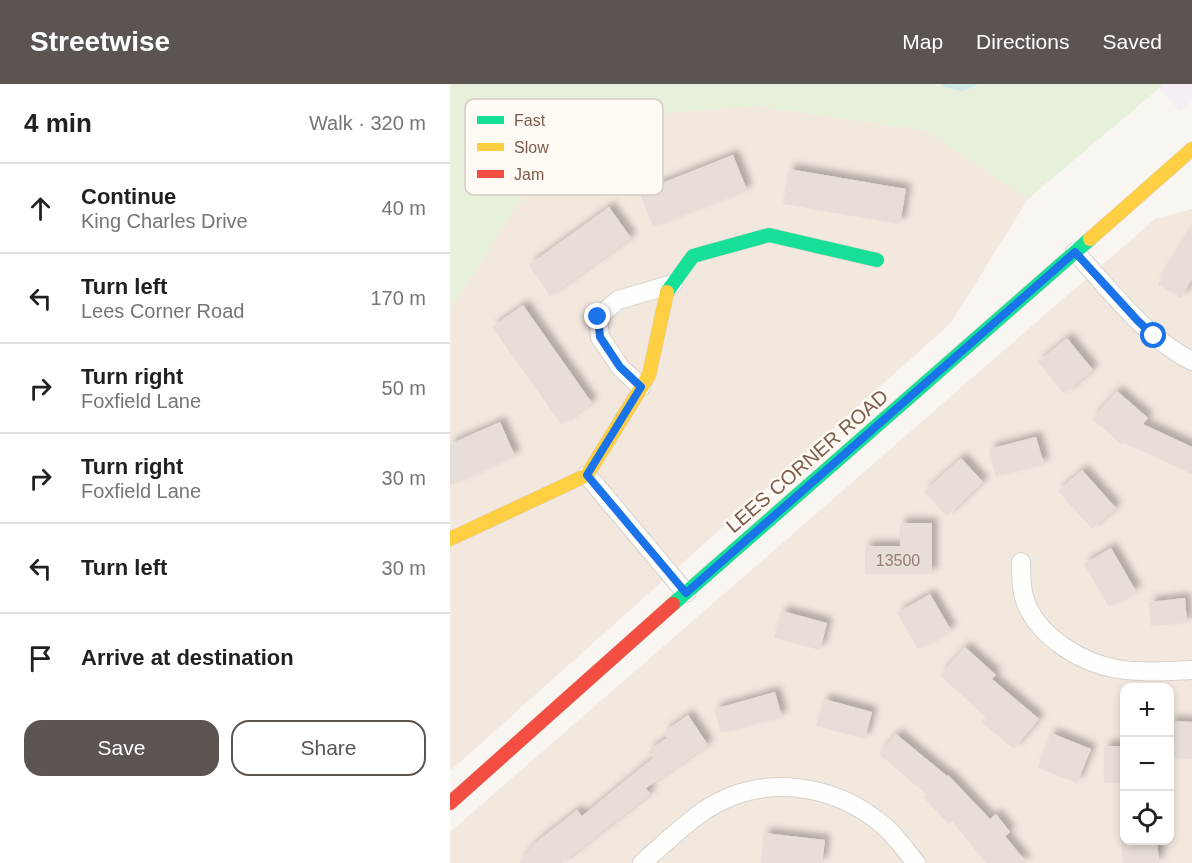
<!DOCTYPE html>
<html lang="en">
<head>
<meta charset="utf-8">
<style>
	:root { --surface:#fff; --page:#f2f2f2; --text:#202124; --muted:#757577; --line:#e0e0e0; --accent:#5c5450 }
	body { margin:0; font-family:Arial,sans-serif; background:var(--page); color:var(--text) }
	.controls { position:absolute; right:18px; bottom:18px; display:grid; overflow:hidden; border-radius:12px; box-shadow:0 3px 9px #0003 }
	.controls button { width:54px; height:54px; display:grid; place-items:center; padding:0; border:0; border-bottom:2px solid var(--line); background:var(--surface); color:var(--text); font:30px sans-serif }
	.stop { position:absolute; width:18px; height:18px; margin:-14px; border:4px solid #1a73e8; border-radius:50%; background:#fff }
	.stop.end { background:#1a73e8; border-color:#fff; box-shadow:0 2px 6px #0008 }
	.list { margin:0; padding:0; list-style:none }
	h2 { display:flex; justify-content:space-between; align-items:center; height:78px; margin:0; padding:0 24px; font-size:26px }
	h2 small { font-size:20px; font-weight:400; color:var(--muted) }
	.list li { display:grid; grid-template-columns:39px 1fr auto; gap:18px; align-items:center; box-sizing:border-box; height:90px; padding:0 24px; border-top:2px solid var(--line) }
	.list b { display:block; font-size:22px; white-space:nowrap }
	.list p { margin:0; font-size:20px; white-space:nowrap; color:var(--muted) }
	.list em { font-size:20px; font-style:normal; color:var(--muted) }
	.actions { display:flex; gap:12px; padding:18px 24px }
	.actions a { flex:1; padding:14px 0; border:2px solid var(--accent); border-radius:18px; text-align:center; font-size:21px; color:var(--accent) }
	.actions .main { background:var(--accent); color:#fff }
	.icon { flex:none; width:33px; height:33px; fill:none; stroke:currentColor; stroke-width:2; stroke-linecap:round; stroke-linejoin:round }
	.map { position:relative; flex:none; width:742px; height:779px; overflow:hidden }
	header { display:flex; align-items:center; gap:36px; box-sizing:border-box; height:84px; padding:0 30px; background:var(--accent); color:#fff }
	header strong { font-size:28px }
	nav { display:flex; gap:33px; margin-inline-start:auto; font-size:21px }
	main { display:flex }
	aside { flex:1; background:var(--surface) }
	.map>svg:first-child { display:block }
	.residential { fill:#f2e8de; fill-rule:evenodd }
	.education { fill:#f6eef6 }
	.green { fill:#e7f0db }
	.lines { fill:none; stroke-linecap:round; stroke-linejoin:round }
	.stream { stroke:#d0e8ea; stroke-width:6 }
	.building { fill:#e6ded7; filter:url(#shadow) }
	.street-casing { stroke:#d7d1cb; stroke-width:20 }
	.fast-casing { stroke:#d9d2cb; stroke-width:15 }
	.slow-casing { stroke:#d9d2cb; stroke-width:15 }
	.jam-casing { stroke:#d9d2cb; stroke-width:15 }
	.street { stroke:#fefefd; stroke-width:18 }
	.fast { stroke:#16e098; stroke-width:14 }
	.slow { stroke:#ffcf43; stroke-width:14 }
	.jam { stroke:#f24e42; stroke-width:14 }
	.route { stroke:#1a73e8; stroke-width:8 }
	.labels { text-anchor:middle; stroke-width:5; stroke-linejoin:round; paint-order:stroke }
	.number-label { font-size:16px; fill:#977e72 }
	.street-label { font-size:20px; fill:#7a5c4d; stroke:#fffaf3 }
	.key { fill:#fffaf3; stroke:#d7cbc1; stroke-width:1.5 }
	.key-label { font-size:16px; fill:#7a5c4d }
</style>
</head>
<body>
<header>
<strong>Streetwise</strong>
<nav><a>Map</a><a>Directions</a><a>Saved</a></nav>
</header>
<main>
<aside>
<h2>4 min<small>Walk · 320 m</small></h2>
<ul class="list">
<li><svg class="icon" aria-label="ahead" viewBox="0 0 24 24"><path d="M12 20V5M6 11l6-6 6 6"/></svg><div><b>Continue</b><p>King Charles Drive</p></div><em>40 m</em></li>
<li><svg class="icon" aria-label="left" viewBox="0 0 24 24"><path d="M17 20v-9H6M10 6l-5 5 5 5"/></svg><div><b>Turn left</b><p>Lees Corner Road</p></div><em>170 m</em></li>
<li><svg class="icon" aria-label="right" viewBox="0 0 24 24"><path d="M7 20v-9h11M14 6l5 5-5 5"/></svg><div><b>Turn right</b><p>Foxfield Lane</p></div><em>50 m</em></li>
<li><svg class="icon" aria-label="right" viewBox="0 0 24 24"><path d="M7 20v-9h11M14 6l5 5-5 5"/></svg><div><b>Turn right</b><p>Foxfield Lane</p></div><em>30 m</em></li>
<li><svg class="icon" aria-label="left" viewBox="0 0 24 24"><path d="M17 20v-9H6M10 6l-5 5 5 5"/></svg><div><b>Turn left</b></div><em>30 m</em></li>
<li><svg class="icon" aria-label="arrive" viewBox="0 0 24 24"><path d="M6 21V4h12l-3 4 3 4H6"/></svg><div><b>Arrive at destination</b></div></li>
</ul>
<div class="actions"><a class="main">Save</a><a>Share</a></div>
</aside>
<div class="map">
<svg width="742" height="779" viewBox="0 0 742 779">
	<defs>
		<filter id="shadow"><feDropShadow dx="5.5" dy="-5.5" stdDeviation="3" flood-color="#0004"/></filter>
	</defs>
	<rect width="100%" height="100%" fill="#f9f5f0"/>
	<g class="residential">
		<path d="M307,22L477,47L578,115L501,239L0,687V225L84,95L109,71L191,31Z"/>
		<path d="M742,125V779H0V748L705,135ZM674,604H720V756H674Z"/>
	</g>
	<path class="education" d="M705,0H742V17L730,27Z"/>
	<path class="green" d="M0,0H714L578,115L477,47L307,22L191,31L109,71L84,95L0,225Z"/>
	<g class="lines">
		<path class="stream" d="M495,0L512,4L524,0"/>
	</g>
	<g class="building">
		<path d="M283,71L297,106L203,143L189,108Z"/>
		<path d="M339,85L456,105L450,140L333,120Z"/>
		<path d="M159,123L181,154L100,212L79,181Z"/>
		<path d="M742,144V195L731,214L708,200Z"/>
		<path d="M73,221L142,319L111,340L42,243Z"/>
		<path d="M617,254L643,286L614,310L588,278Z"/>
		<path d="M667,307L698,334L693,340L742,363V390L674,359L671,360L642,335Z"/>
		<path d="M50,338L65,372L0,401V360Z"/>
		<path d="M586,353L594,380L546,393L539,365Z"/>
		<path d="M511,374L533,398L497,432L474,408Z"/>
		<path d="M632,386L666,424L642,445L608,407Z"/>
		<path d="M450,439H482V490H415V462H450Z"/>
		<path d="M661,464L686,507L659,523L634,480Z"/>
		<path d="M480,510L501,546L468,565L447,529Z"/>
		<path d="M735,514L737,539L701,542L699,518Z"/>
		<path d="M332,527L377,539L370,566L324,554Z"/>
		<path d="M515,563L546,591L542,595L589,635L564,665L532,638L536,634L490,591Z"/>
		<path d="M325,608L332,633L271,649L264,625Z"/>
		<path d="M374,615L422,628L415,655L366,642Z"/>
		<path d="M238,631L258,661L196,704L200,710L112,779H69L84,760L127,726L132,732L203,674L198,667L217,654L214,648Z"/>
		<path d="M720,637L742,638V675L720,674Z"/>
		<path d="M601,649L641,665L627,699L588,684Z"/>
		<path d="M446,650L497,692L498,691L540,735L546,730L560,748L555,752L577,779H536L502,737L499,740L474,714L477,711L429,670Z"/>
		<rect x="654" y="662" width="21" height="37"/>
		<path d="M314,749L375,756L372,779H311Z"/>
		<path d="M671,756H707L709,779H673Z"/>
	</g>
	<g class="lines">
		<defs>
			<g id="street">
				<path d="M625,168C661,206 694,253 742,277"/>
				<path d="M191,303L170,283L150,253L148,233L168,216L223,200"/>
				<path d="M137,391L236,509"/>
				<path d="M571,478C571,492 571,506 576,519C590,554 632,579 667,585C692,589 717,587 742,586"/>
				<path d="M192,779C213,761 233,741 255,726C312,689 383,699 433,741C446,752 456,767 466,779"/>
			</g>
			<g id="fast">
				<path d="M217,208L243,172L319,151L427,176"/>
				<path d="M223,520L640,155"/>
			</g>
			<g id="slow">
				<path d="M640,155L742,65"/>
				<path d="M0,455L137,391L199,291L217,208"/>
			</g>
			<path id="jam" d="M0,719L223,520"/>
		</defs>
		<use href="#street" class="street-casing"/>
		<use href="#fast" class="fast-casing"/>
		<use href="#slow" class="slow-casing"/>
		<use href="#jam" class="jam-casing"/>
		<use href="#street" class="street"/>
		<use href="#fast" class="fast"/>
		<use href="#slow" class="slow"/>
		<use href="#jam" class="jam"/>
	</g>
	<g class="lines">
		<path class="route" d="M148,233L150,253L170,283L191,303L137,391L236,509L625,168L688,237L704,252"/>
	</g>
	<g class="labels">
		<g class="number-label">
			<text x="448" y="482">13500</text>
		</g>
		<g class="street-label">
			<text transform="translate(357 377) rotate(-41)" y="7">LEES CORNER ROAD</text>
		</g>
	</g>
	<rect x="15" y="15" width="198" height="96" rx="9" class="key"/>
	<rect x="27" y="32" width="27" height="8" fill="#16e098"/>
	<rect x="27" y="59" width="27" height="8" fill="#ffcf43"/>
	<rect x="27" y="86" width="27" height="8" fill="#f24e42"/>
	<g class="key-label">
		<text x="64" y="42">Fast</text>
		<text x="64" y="69">Slow</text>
		<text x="64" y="96">Jam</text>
	</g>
</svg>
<div class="controls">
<button>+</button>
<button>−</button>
<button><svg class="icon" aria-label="locate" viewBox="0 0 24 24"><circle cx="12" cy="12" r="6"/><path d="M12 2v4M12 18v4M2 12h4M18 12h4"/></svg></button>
</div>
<div class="stop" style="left:704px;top:252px"></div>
<div class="stop end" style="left:148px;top:233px"></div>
</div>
</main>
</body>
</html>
